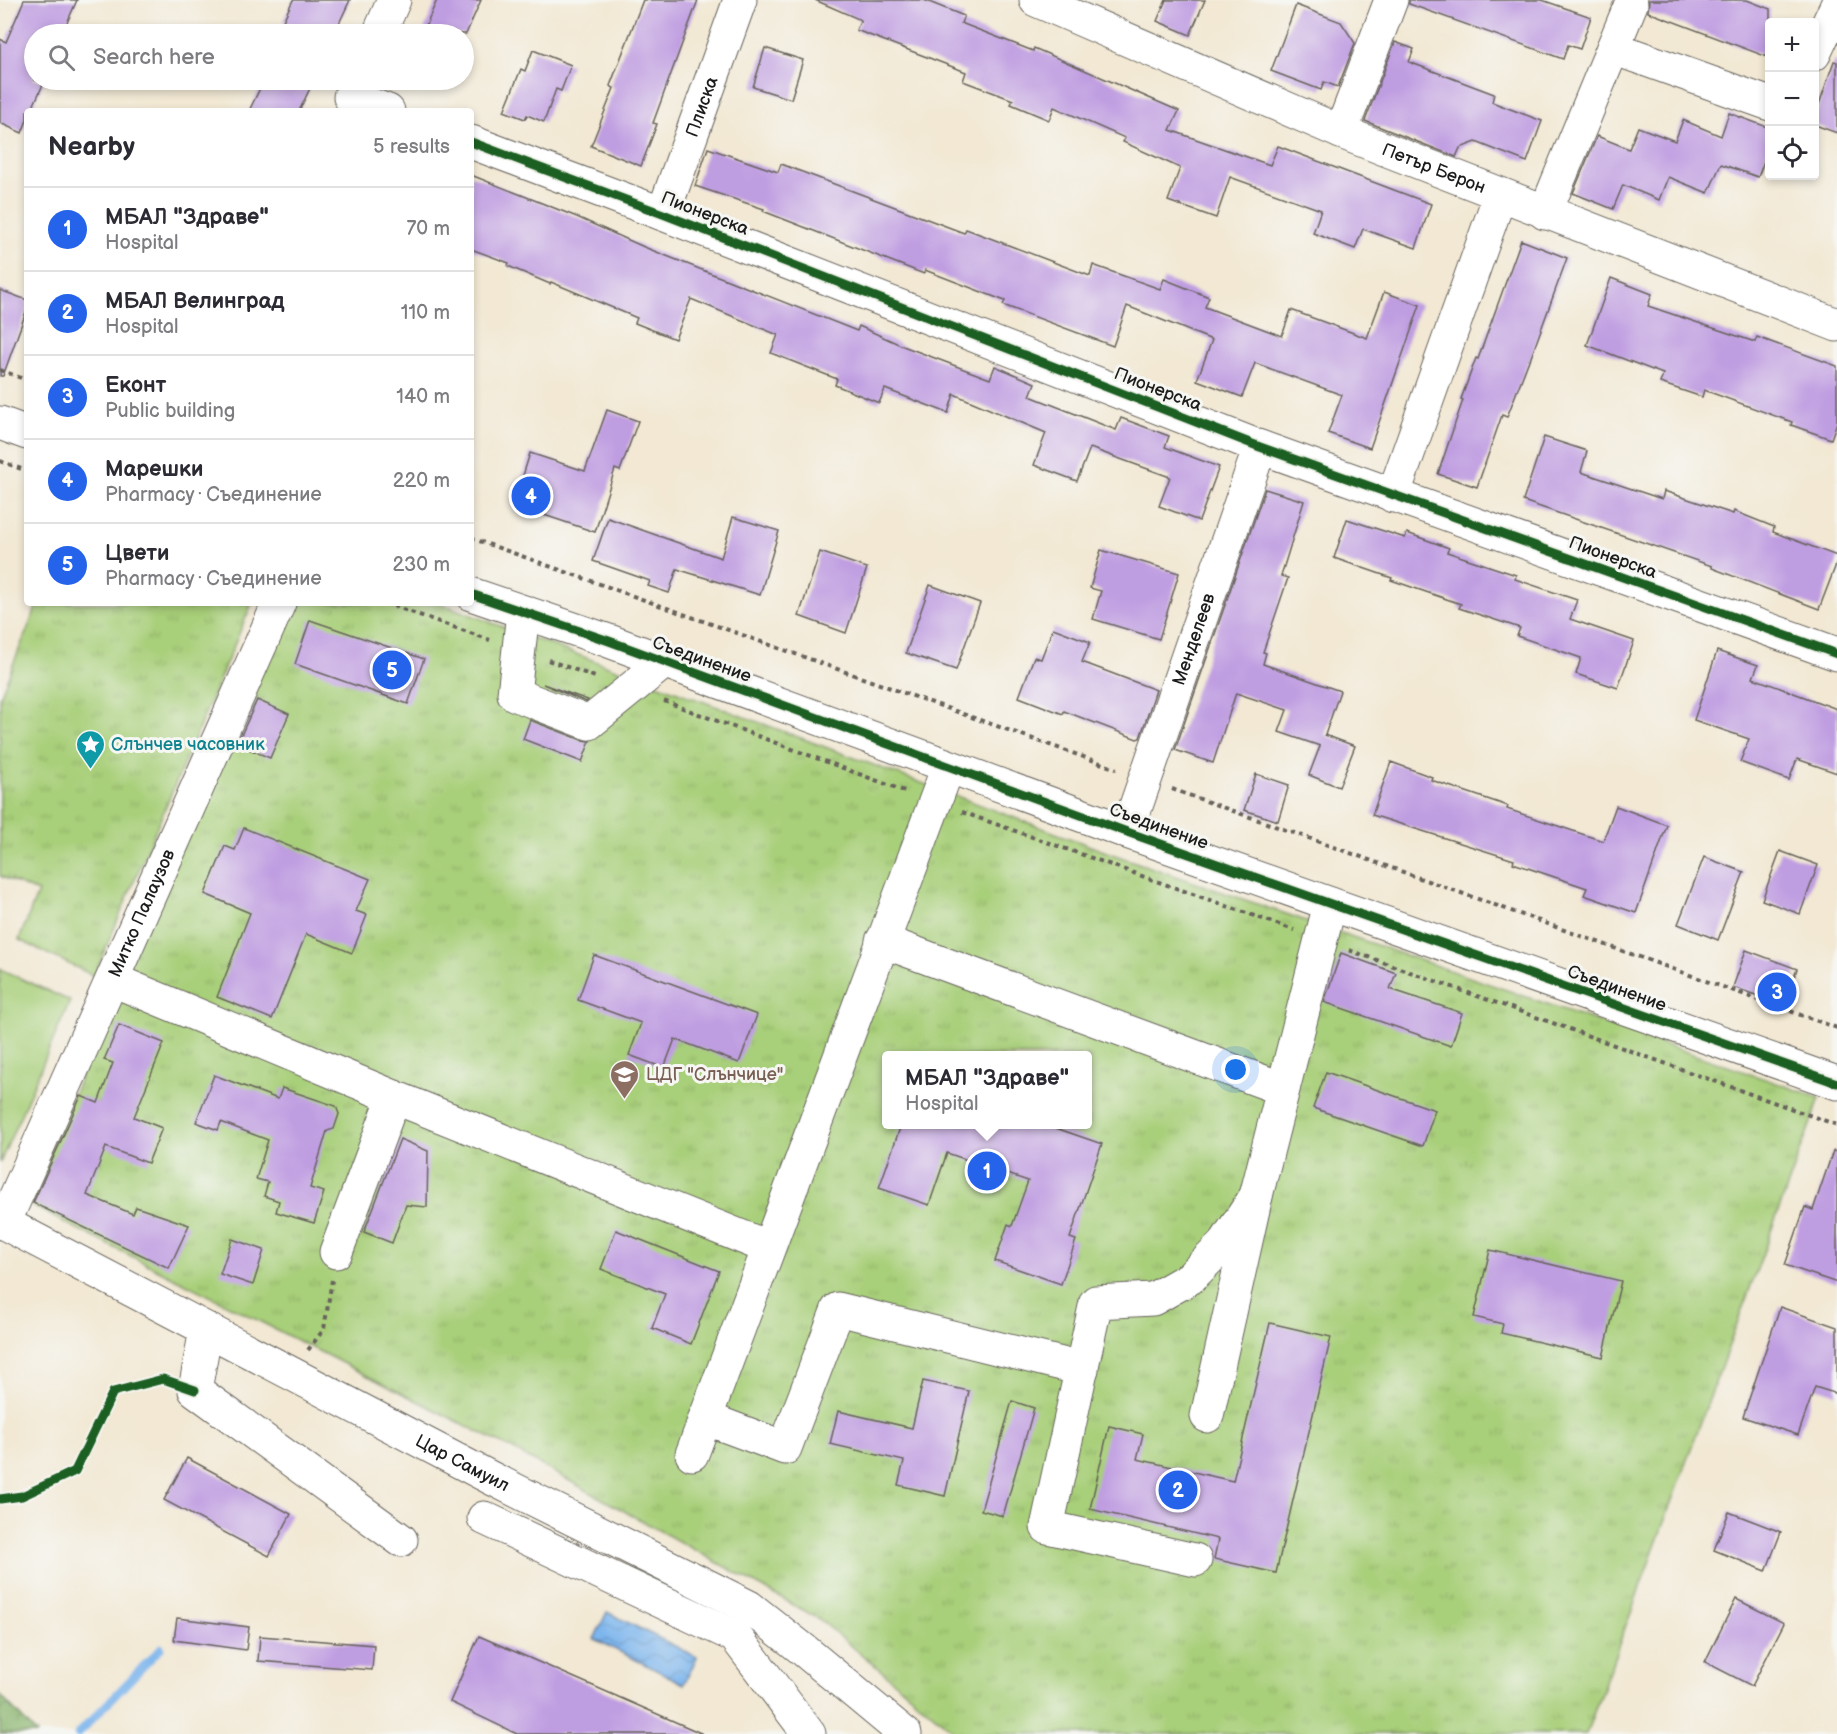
<!DOCTYPE html>
<html lang="en">
<head>
<meta charset="utf-8">
<style>
	:root { --surface:#fff; --page:#f7f7f7; --text:#2b2b33; --muted:#7c7c81; --line:#e1e1e2; --accent:#2563eb }
	body { margin:0; font-family:"Balsamiq Sans",sans-serif; background:var(--page); color:var(--text) }
	.controls { position:absolute; right:18px; top:18px; display:grid; overflow:hidden; border-radius:6px; box-shadow:0 3px 9px #0003 }
	.controls button { width:54px; height:54px; display:grid; place-items:center; padding:0; border:0; border-bottom:2px solid var(--line); background:var(--surface); color:var(--text); font:30px sans-serif }
	.you { position:absolute; left:1236px; top:1070px; width:21px; height:21px; margin:-15px; border:4px solid #fff; border-radius:50%; background:#1a73e8; box-shadow:0 0 0 9px #1a73e833 }
	.badge { display:grid; place-items:center; width:39px; height:39px; border-radius:50%; background:var(--accent); color:#fff; font-size:20px; font-weight:700 }
	.pin { position:absolute; translate:-50% -50%; border:3px solid #fff; box-shadow:0 2px 6px #0006 }
	.popup { position:absolute; left:882px; top:1051px; width:210px; height:78px; box-sizing:border-box; display:grid; place-content:center; border-radius:6px; background:var(--surface); filter:drop-shadow(0 2px 4px #0005); font-size:20px; white-space:nowrap; color:var(--muted) }
	.popup b { font-size:22px; color:var(--text) }
	.popup::after { content:''; position:absolute; left:50%; top:100%; margin-left:-12px; border:12px solid transparent; border-top-color:var(--surface) }
	.list { margin:0; padding:0; list-style:none }
	h2 { display:flex; justify-content:space-between; align-items:center; height:78px; margin:0; padding:0 24px; font-size:26px }
	h2 small { font-size:20px; font-weight:400; color:var(--muted) }
	.list li { display:grid; grid-template-columns:39px 1fr auto; gap:18px; align-items:center; box-sizing:border-box; height:84px; padding:0 24px; border-top:2px solid var(--line) }
	.list b { display:block; font-size:22px; white-space:nowrap }
	.list p { margin:0; font-size:20px; white-space:nowrap; color:var(--muted) }
	.list em { font-size:20px; font-style:normal; color:var(--muted) }
	.icon { flex:none; width:33px; height:33px; fill:none; stroke:currentColor; stroke-width:2; stroke-linecap:round; stroke-linejoin:round }
	.map { position:relative; flex:none; width:1837px; height:1734px; overflow:hidden }
	.search { position:absolute; background:var(--surface); box-shadow:0 3px 9px #0003; left:24px; top:24px; width:450px; height:66px; display:flex; align-items:center; gap:15px; box-sizing:border-box; padding:0 21px; border-radius:33px; color:var(--muted); font-size:22px }
	.panel { position:absolute; background:var(--surface); box-shadow:0 3px 9px #0003; left:24px; top:108px; width:450px; height:498px; border-radius:6px }
	.map>svg:first-child { display:block }
	.grass { fill:url(#grass-tufts); stroke:#62764a; stroke-width:1.5; fill-rule:evenodd }
	.forest { fill:url(#forest-crowns); stroke:#516742; stroke-width:1.5 }
	.pitch { fill:#a8cf79; stroke:#62764a; stroke-width:1.5 }
	.water { fill:url(#water-waves); stroke:#4c6884; stroke-width:1.5 }
	.lines { fill:none; stroke-linecap:round; stroke-linejoin:round }
	.stream { stroke:#7db5ed; stroke-width:8 }
	.building { fill:#bf9de1 }
	.minor-casing { stroke:#67635c; stroke-width:35 }
	.path { stroke:#67635c; stroke-width:4; stroke-dasharray:4.5 4.5; stroke-linecap:butt }
	.minor { stroke:#fff; stroke-width:33 }
	.cycleway-casing { stroke:#f6f6f2; stroke-width:13 }
	.cycleway { stroke:#1b5e20; stroke-width:9 }
	.labels { text-anchor:middle; stroke-width:6; stroke-linejoin:round; paint-order:stroke }
	.street-label { font-size:18px; fill:#1c1c1c; stroke:#f6f6f2 }
	.culture-label { font-size:18px; fill:#0d838f; stroke:#f6f6f2; text-anchor:start }
	.education-label { font-size:18px; fill:#785e54; stroke:#f6f6f2; text-anchor:start }
</style>
</head>
<body>
<div class="map">
<svg width="1837" height="1734" viewBox="0 0 1837 1734">
	<defs>
		<pattern id="grass-tufts" width="24" height="20" patternUnits="userSpaceOnUse" patternTransform="scale(1.5)"><rect width="24" height="20" fill="#a8cf79"/><path d="M3 7l-1-3M5 7V3M7 7l1-3M15 17l-1-3M17 17v-4M19 17l1-3" fill="none" stroke="#90b168"/></pattern>
		<pattern id="forest-crowns" width="20" height="18" patternUnits="userSpaceOnUse" patternTransform="scale(1.5)"><rect width="20" height="18" fill="#86b269"/><path d="M2 6a3 3 0 1 1 6 0M12 15a3 3 0 1 1 6 0" fill="none" stroke="#6d9056"/></pattern>
		<pattern id="water-waves" width="16" height="10" patternUnits="userSpaceOnUse" patternTransform="scale(1.5)"><rect width="16" height="10" fill="#7db5ed"/><path d="M0 5q4-4 8 0t8 0" fill="none" stroke="#6b9bcb"/></pattern>
	</defs>
	<rect width="100%" height="100%" fill="#f6f6f2"/>
	<filter id="ink" filterUnits="userSpaceOnUse"><feTurbulence type="fractalNoise" baseFrequency=".0167" numOctaves="2"/><feDisplacementMap in="SourceGraphic" scale="12" xChannelSelector="R" yChannelSelector="G"/><feConvolveMatrix kernelMatrix="1 2 1 2 8 2 1 2 1" color-interpolation-filters="sRGB"/></filter>
	<filter id="wash" filterUnits="userSpaceOnUse"><feTurbulence type="fractalNoise" baseFrequency=".008" numOctaves="4" result="noise"/><feDisplacementMap in="SourceGraphic" scale="24" xChannelSelector="R" yChannelSelector="G"/><feGaussianBlur stdDeviation="1.35" result="paint"/><feColorMatrix in="noise" values="0 0 0 0 0 0 0 0 0 0 0 0 0 0 0 0 0 1.4 0 .05"/><feComposite in="paint" operator="in"/></filter>
	<g filter="url(#wash)">
		<rect width="100%" height="100%" fill="#f2e8d3"/>
		<g class="grass">
			<path d="M38,603H252L94,976L19,940L38,892L0,876V697Z"/>
			<path d="M276,603H439L1112,854L1820,1098L1586,1734H957L819,1619L512,1449L28,1204ZM886,1056H1088V1124H886Z"/>
		</g>
		<path class="forest" d="M0,1695L37,1734H0Z"/>
		<path class="pitch" d="M0,969L70,1001L0,1163Z"/>
		<path class="water" d="M607,1612L697,1657L684,1684L594,1639Z"/>
		<g class="lines">
			<path class="stream" d="M78,1734L161,1648"/>
		</g>
		<g id="blocks">
			<g class="building">
				<path d="M24,0H77L62,34H34V80H45L31,111H27V120L22,133L0,123V39L6,42Z"/>
				<path d="M293,0H350L334,34H311L283,21Z"/>
				<path d="M437,0H481L466,34H422Z"/>
				<path d="M643,0H698L653,123L657,124L641,166L591,146L614,88L610,86Z"/>
				<path d="M815,0H924L964,16L961,23L1033,51L1034,48L1179,111L1170,130L1270,165L1278,146L1431,204L1416,248L1363,229L1355,249L1313,233L1321,210L1230,177L1216,218L1168,201L1180,168L1123,142L1125,138L1054,107L1049,120L1011,104L1013,100L963,81L966,72L856,30L861,20Z"/>
				<path d="M1166,0H1205L1190,35L1157,21Z"/>
				<path d="M1409,0H1542L1591,17L1580,49L1568,45L1563,59L1409,4Z"/>
				<path d="M1649,0H1747L1770,9V58L1648,12Z"/>
				<path d="M1296,5L1341,22L1355,43L1338,87L1324,82L1321,90L1271,71Z"/>
				<path d="M1395,42L1414,49L1409,62L1494,94L1492,102L1542,121L1527,162L1476,142L1460,148L1456,157L1365,121Z"/>
				<path d="M765,48L803,60L791,99L753,87Z"/>
				<path d="M533,50L571,65L561,91L556,89L544,122L527,115L525,119L504,111L521,69L525,71Z"/>
				<path d="M1834,61L1837,62V133L1815,125V116Z"/>
				<path d="M264,80H314L299,111H249Z"/>
				<path d="M1729,113L1770,128V145L1758,177L1721,164L1708,193L1668,177L1659,200L1623,185L1613,209L1573,193L1597,136L1629,149L1638,127L1675,141L1683,120L1721,136Z"/>
				<path d="M708,148L778,172L781,164L964,233L966,229L1090,276L1093,265L1160,289L1164,279L1209,297L1205,307L1282,336L1291,310L1367,338L1384,292L1420,305L1370,448L1328,433L1342,395L1255,363L1242,397L1197,380L1212,340L1127,306L1113,346L1003,305L1005,301L925,270L924,274L763,211L764,209L695,186Z"/>
				<path d="M471,175L577,217L644,247L857,331L859,326L903,346L990,379L995,366L1035,383L1030,396L1116,430L1121,418L1169,436L1165,447L1219,467L1199,521L1159,506L1170,477L1090,448L1077,481L1034,465L1046,433L954,394L948,413L885,389L879,403L835,385L837,379L771,353L778,335L691,299L675,339L635,323L637,318L551,282L550,284L508,266L509,263L471,249Z"/>
				<path d="M1521,240L1567,258L1530,360H1529L1507,417L1502,415L1477,487L1438,474L1463,400L1461,399L1476,358L1478,359Z"/>
				<path d="M1611,278L1652,294L1648,306L1755,342L1757,337L1837,366V422L1831,439L1791,425L1792,422L1704,390L1702,397L1660,383L1663,374L1587,345Z"/>
				<path d="M0,290L27,300V309L3,376H0Z"/>
				<path d="M607,410L638,421L620,471L615,469L595,532L514,505L530,453L585,471Z"/>
				<path d="M1544,437L1587,451L1581,472L1662,499L1664,491L1733,514L1734,511L1774,527L1773,532L1837,556V562L1819,609L1712,568V566L1523,501Z"/>
				<path d="M1265,489L1304,501L1281,576L1288,578L1263,652L1266,653L1263,664L1340,691L1325,735L1355,746L1339,787L1309,775L1320,746L1279,732L1287,710L1236,693L1213,763L1175,750Z"/>
				<path d="M733,517L779,531L760,595L677,569L669,593L648,586L650,581L593,561L608,518L721,558Z"/>
				<path d="M1347,519L1405,538L1407,533L1449,548L1447,552L1516,575L1515,579L1577,600L1570,619L1634,641L1618,688L1576,674L1581,658L1517,636L1520,628L1459,608L1461,604L1391,580L1392,578L1334,558Z"/>
				<path d="M1101,550L1179,573L1159,639L1093,619L1101,591L1090,588Z"/>
				<path d="M820,552L867,568L846,633L799,616Z"/>
				<path d="M930,585L980,603L956,670L906,653Z"/>
				<path d="M310,620L424,659L408,704L295,664Z"/>
				<path d="M1053,628L1090,642L1082,662L1156,690L1140,738L1137,739L1064,711L1063,714L1019,697L1034,657L1041,659Z"/>
				<path d="M1717,651L1758,665L1753,678L1837,709V773L1797,759L1789,780L1740,762L1749,739L1694,720Z"/>
				<path d="M543,684L588,700L586,702Z"/>
				<path d="M257,700L289,714L270,758L237,744Z"/>
				<path d="M530,720L582,740L590,741L582,762L523,739Z"/>
				<path d="M1391,762L1432,777L1431,780L1508,806L1507,809L1603,841L1616,806L1667,825L1636,913L1584,895L1587,888L1513,863L1514,860L1372,815Z"/>
				<path d="M1256,774L1289,785L1278,821L1244,810Z"/>
				<path d="M244,828L370,879L356,911L367,915L352,953L306,934L272,1019L217,997L250,913L205,894L225,846L235,850Z"/>
				<path d="M1780,851L1818,865L1800,914L1762,900Z"/>
				<path d="M1704,857L1744,872L1718,940L1678,924Z"/>
				<path d="M1746,950L1797,969L1784,1005L1733,987Z"/>
				<path d="M1341,953L1396,973L1390,989L1462,1013L1451,1046L1324,1002Z"/>
				<path d="M594,955L757,1015L739,1063L675,1039L664,1068L629,1055L641,1023L578,1000Z"/>
				<path d="M119,1025L164,1043L134,1117L162,1128L148,1163L106,1147L87,1195L133,1214L136,1207L189,1225L169,1268L33,1203L81,1096L98,1103L113,1063L104,1060Z"/>
				<path d="M1326,1072L1435,1110L1423,1146L1313,1108Z"/>
				<path d="M214,1075L278,1099L282,1088L336,1106L339,1114L334,1129L327,1131L310,1188L324,1192L314,1223L276,1212L279,1201L264,1196L268,1182L256,1179L268,1140L221,1122L218,1130L196,1122Z"/>
				<path d="M901,1125H1047L1102,1144L1070,1238L1076,1240L1061,1284L995,1261L1008,1224L1012,1226L1028,1181L947,1153L929,1205L879,1188Z"/>
				<path d="M400,1139L428,1151L427,1207L406,1205L392,1243L364,1232Z"/>
				<path d="M1833,1151L1837,1152V1283L1785,1265L1805,1207L1813,1210Z"/>
				<path d="M616,1230L719,1271L691,1344L652,1328L665,1294L601,1269Z"/>
				<path d="M232,1239L264,1250L253,1285L220,1274Z"/>
				<path d="M1490,1250L1621,1281L1603,1357L1501,1333L1503,1324L1474,1317Z"/>
				<path d="M1780,1307L1837,1327V1394L1815,1387L1798,1435L1743,1417Z"/>
				<path d="M1270,1323L1331,1337L1276,1573L1214,1559L1218,1539L1090,1509L1109,1426L1143,1434L1137,1459L1233,1481Z"/>
				<path d="M923,1381L969,1391L945,1496L898,1485L904,1461L830,1444L838,1411L912,1428Z"/>
				<path d="M1012,1401L1034,1408L1003,1516L981,1510Z"/>
				<path d="M187,1458L291,1514L269,1556L164,1500Z"/>
				<path d="M1729,1512L1781,1532L1766,1571L1714,1550Z"/>
				<path d="M1736,1599L1784,1623L1752,1686L1705,1662Z"/>
				<path d="M177,1618L249,1627L246,1650L174,1640Z"/>
				<path d="M260,1636L374,1645L372,1670L258,1661Z"/>
				<path d="M479,1636L703,1734H517L450,1702Z"/>
			</g>
		</g>
	</g>
	<g filter="url(#ink)">
		<use href="#blocks" fill-opacity="0" stroke="#67635c" stroke-width="1.5"/>
		<g class="lines">
			<defs>
				<g id="minor">
					<path id="s1" d="M1036,0L1341,132L1837,325"/>
					<path d="M379,34L394,0"/>
					<path d="M1613,48L1770,104"/>
					<path d="M1814,54L1837,5"/>
					<path d="M350,97L388,111"/>
					<path d="M1341,132L1391,0"/>
					<path d="M471,142L663,214L1260,447L1837,654"/>
					<path d="M1545,213L1631,4"/>
					<path id="s2" d="M663,214L740,0"/>
					<path d="M0,423L27,433"/>
					<path d="M1393,496L1500,195"/>
					<path d="M471,594L609,641L1127,832L1837,1083"/>
					<path d="M523,612L514,694L589,723L664,662"/>
					<path id="s3" d="M1127,832L1260,447"/>
					<path d="M882,941L1283,1089"/>
					<path d="M113,980L394,1097L767,1247"/>
					<path id="s4" d="M0,1221L491,1478L749,1607L805,1651L905,1734"/>
					<path id="s5" d="M4,1223L279,603"/>
					<path d="M336,1252L394,1097"/>
					<path d="M206,1329L195,1390L401,1540"/>
					<path d="M1207,1416L1256,1196L1330,904"/>
					<path d="M705,1418L785,1448L838,1309L1082,1369"/>
					<path d="M692,1454L948,767"/>
					<path d="M484,1518L735,1636L809,1734"/>
					<path d="M1195,1560L1047,1527L1096,1302L1153,1299L1190,1278L1225,1243L1256,1196"/>
				</g>
			</defs>
			<use href="#minor" class="minor-casing"/>
			<g class="path">
				<path d="M0,370L27,380"/>
				<path d="M0,461L27,471"/>
				<path d="M471,538L1117,769"/>
				<path d="M385,603L490,640"/>
				<path d="M548,660L598,678"/>
				<path d="M664,701L907,792"/>
				<path d="M1172,789L1837,1028"/>
				<path d="M962,812L1294,930"/>
				<path d="M1349,950L1837,1125"/>
				<path d="M308,1350L324,1329L332,1280"/>
				<path d="M0,1499L22,1496L75,1471L113,1392L163,1379L169,1381"/>
			</g>
			<use href="#minor" class="minor"/>
			<defs>
				<g id="cycleway">
					<path d="M471,142L663,214L1260,447L1837,654"/>
					<path d="M471,594L609,641L1127,832L1837,1083"/>
					<path d="M0,1499L22,1496L75,1471L113,1392L163,1379L195,1390"/>
				</g>
			</defs>
			<use href="#cycleway" class="cycleway-casing"/>
			<use href="#cycleway" class="cycleway"/>
		</g>
	</g>
	<defs>
		<symbol id="sight-pin" viewBox="-11 -11 22 30"><path d="M0 17L-7.5 6A9.5 9.5 0 1 1 7.5 6Z" fill="#0f9aa8" stroke="#f6f6f2"/><path d="M0-6L1.8-2.2L6-1.7L2.9 1.2L3.7 5.4L0 3.3L-3.7 5.4L-2.9 1.2L-6-1.7L-1.8-2.2Z" fill="#fff"/></symbol>
		<symbol id="school-pin" viewBox="-11 -11 22 30"><path d="M0 17L-7.5 6A9.5 9.5 0 1 1 7.5 6Z" fill="#8d6e63" stroke="#f6f6f2"/><path d="M0-5L7-2L0 1L-7-2ZM-4 1L0 2.5L4 1V4Q0 6-4 4Z" fill="#fff"/></symbol>
	</defs>
	<g fill-rule="evenodd">
		<use href="#sight-pin" x="74" y="728" width="33" height="45"/>
		<use href="#school-pin" x="608" y="1058" width="33" height="45"/>
	</g>
	<g class="labels">
		<g class="street-label">
			<text dy="6" stroke="none"><textPath href="#s2" startOffset="114">Плиска</textPath></text>
			<text dy="6" stroke="none"><textPath href="#s1" startOffset="432">Петър Берон</textPath></text>
			<text transform="translate(705 213) rotate(21)" y="6">Пионерска</text>
			<text transform="translate(1158 389) rotate(21)" y="6">Пионерска</text>
			<text transform="translate(1613 557) rotate(20)" y="6">Пионерска</text>
			<text dy="6" stroke="none"><textPath href="#s3" startOffset="204">Менделеев</textPath></text>
			<text transform="translate(702 659) rotate(20)" y="6">Съединение</text>
			<text transform="translate(1159 826) rotate(20)" y="6">Съединение</text>
			<text dy="6" stroke="none"><textPath href="#s5" startOffset="339">Митко Палаузов</textPath></text>
			<text transform="translate(1617 988) rotate(20)" y="6">Съединение</text>
			<text dy="6" stroke="none"><textPath href="#s4" startOffset="522">Цар Самуил</textPath></text>
		</g>
		<g class="culture-label">
			<text x="111" y="750">Слънчев часовник</text>
		</g>
		<g class="education-label">
			<text x="646" y="1080">ЦДГ "Слънчице"</text>
		</g>
	</g>
</svg>
<div class="controls">
<button>+</button>
<button>−</button>
<button><svg class="icon" aria-label="locate" viewBox="0 0 24 24"><circle cx="12" cy="12" r="6"/><path d="M12 2v4M12 18v4M2 12h4M18 12h4"/></svg></button>
</div>
<div class="you"></div>
<div class="pin badge" style="left:987px;top:1171px">1</div>
<div class="popup"><b>МБАЛ &quot;Здраве&quot;</b>Hospital</div>
<div class="pin badge" style="left:1178px;top:1490px">2</div>
<div class="pin badge" style="left:1777px;top:992px">3</div>
<div class="pin badge" style="left:531px;top:496px">4</div>
<div class="pin badge" style="left:392px;top:670px">5</div>
<div class="search"><svg class="icon" aria-label="search" viewBox="0 0 24 24"><circle cx="10" cy="10" r="6"/><path d="M15 15l6 6"/></svg>Search here</div>
<section class="panel">
<h2>Nearby<small>5 results</small></h2>
<ul class="list">
<li><span class="badge">1</span><div><b>МБАЛ &quot;Здраве&quot;</b><p>Hospital</p></div><em>70 m</em></li>
<li><span class="badge">2</span><div><b>МБАЛ Велинград</b><p>Hospital</p></div><em>110 m</em></li>
<li><span class="badge">3</span><div><b>Еконт</b><p>Public building</p></div><em>140 m</em></li>
<li><span class="badge">4</span><div><b>Марешки</b><p>Pharmacy · Съединение</p></div><em>220 m</em></li>
<li><span class="badge">5</span><div><b>Цвети</b><p>Pharmacy · Съединение</p></div><em>230 m</em></li>
</ul>
</section>
</div>
</body>
</html>
